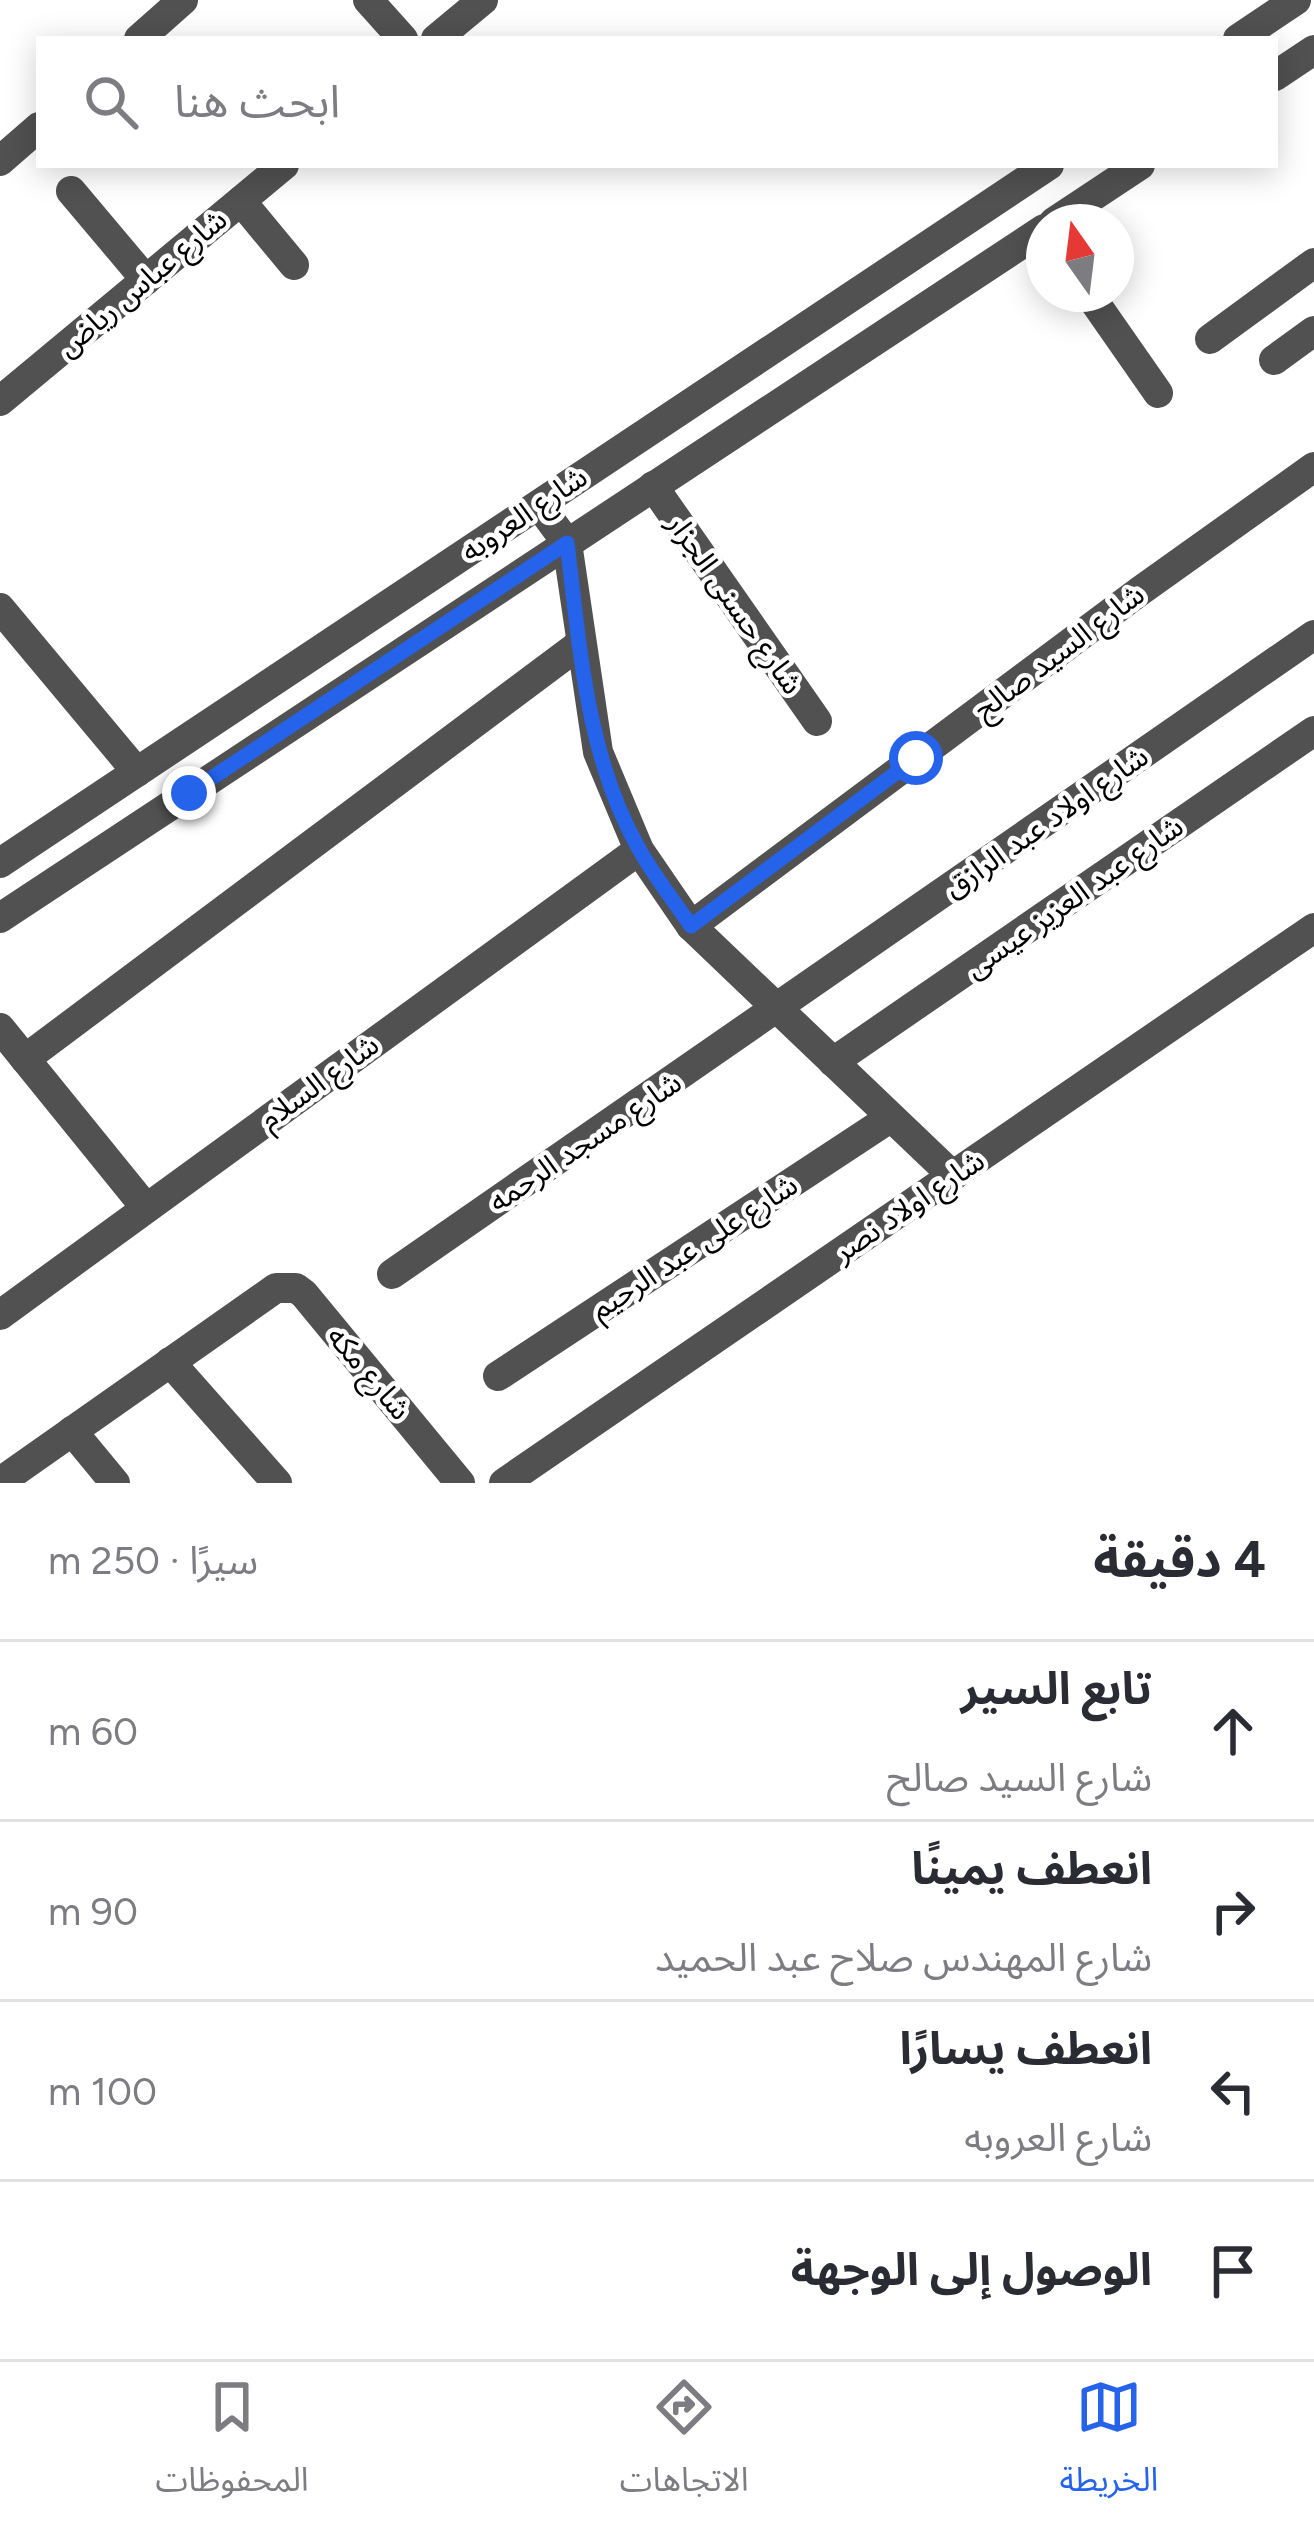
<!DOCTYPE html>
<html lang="ar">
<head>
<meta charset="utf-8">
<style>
	:root { --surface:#fff; --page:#f7f7f7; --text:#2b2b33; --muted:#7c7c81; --line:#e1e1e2; --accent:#2563eb }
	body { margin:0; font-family:Figtree,"Noto Sans Arabic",sans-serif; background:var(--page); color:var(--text); direction:rtl }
	.compass { position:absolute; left:1026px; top:204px; width:108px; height:108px; border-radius:50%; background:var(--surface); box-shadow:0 6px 30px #0003; rotate:346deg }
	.stop { position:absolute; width:36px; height:36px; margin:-27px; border:9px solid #2563eb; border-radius:50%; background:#fff }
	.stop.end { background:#2563eb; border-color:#fff; box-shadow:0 3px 12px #0008 }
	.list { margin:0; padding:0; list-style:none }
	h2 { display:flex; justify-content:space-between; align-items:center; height:156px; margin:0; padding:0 48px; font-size:51px }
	h2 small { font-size:39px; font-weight:400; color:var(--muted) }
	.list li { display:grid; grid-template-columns:78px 1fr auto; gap:36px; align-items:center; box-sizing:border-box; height:180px; padding:0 48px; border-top:3px solid var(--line) }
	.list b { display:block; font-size:45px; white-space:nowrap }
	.list p { margin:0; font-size:39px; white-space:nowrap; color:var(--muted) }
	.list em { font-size:39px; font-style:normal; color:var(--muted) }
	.icon { flex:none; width:66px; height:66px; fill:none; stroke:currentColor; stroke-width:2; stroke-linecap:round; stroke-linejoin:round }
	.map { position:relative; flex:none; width:1314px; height:1483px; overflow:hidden; direction:ltr }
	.search { position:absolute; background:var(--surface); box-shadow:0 6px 30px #0003; left:36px; right:36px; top:36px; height:132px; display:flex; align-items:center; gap:30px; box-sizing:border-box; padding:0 42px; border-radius:0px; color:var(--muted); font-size:45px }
	.sheet { height:876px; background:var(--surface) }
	nav { display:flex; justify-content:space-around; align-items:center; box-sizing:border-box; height:168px; border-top:3px solid var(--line); background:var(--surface); font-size:33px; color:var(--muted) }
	nav a { display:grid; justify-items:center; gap:6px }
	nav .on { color:var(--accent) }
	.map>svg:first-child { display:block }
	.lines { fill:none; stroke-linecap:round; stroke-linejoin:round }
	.minor { stroke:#515151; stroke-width:30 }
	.route { stroke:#2563eb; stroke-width:15 }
	.labels { text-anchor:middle; stroke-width:9; stroke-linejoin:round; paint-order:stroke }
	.street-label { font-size:30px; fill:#000; stroke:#fff }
</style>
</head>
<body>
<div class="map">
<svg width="1314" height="1483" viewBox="0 0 1314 1483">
	<rect width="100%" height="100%" fill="#fff"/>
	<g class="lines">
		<g class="minor">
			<path d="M368,0L403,39"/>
			<path d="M139,39L183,0"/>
			<path d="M436,39L483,0"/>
			<path d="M1238,39L1296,0"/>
			<path d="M1275,76L1314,50"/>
			<path d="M0,161L39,127"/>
			<path d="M71,191L146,280"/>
			<path d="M241,201L294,265"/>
			<path d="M1054,222L1140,165"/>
			<path d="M1089,294L1158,393"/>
			<path d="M1210,339L1314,263"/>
			<path d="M1274,360L1314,331"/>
			<path d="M0,401L284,165"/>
			<path d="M653,486L817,721"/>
			<path d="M539,505L567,543L598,752L639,850L691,926L953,1176"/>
			<path d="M0,608L137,772"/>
			<path d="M0,863L1049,165"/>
			<path d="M0,918L1044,229"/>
			<path d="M691,926L1140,591L1314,467"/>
			<path d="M0,1028L146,1208"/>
			<path d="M25,1059L580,644"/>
			<path d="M833,1062L1314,731"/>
			<path d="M392,1274L1314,635"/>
			<path d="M0,1315L639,850"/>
			<path d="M170,1362L277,1483"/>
			<path d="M498,1376L890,1118"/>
			<path d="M72,1431L115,1483"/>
			<path d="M0,1482L276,1288H296L304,1294L460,1483"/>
			<path d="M504,1483L1314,928"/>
		</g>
	</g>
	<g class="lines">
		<path class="route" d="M189,793L567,543C580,647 586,756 639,849C654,876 674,901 691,926L916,758"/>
	</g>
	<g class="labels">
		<g class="street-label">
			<text transform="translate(142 283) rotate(-40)" y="10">شارع عباس رياض</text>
			<text transform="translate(524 514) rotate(-34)" y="10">شارع العروبه</text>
			<text transform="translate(735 604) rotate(55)" y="10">شارع حسنى الجزار</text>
			<text transform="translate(1059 652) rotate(-37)" y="10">شارع السيد صالح</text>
			<text transform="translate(1046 822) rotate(-35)" y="10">شارع اولاد عبد الرازق</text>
			<text transform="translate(1074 897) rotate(-35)" y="10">شارع عبد العزيز عيسى</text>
			<text transform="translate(319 1082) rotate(-36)" y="10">شارع السلام</text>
			<text transform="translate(585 1142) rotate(-34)" y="10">شارع مسجد الرحمه</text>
			<text transform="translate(909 1206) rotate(-34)" y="10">شارع اولاد نصر</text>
			<text transform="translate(694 1247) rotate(-33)" y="10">شارع على عبد الرحيم</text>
			<text transform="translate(369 1373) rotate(50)" y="10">شارع مكه</text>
		</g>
	</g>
</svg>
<svg class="compass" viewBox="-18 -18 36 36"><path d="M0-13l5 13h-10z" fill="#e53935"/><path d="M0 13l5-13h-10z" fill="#7c7c81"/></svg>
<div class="stop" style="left:916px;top:758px"></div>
<div class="stop end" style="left:189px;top:793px"></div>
<div class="search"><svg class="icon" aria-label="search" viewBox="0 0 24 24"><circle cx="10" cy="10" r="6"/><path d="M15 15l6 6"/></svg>ابحث هنا</div>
</div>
<section class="sheet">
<h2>4 دقيقة<small>سيرًا · 250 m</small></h2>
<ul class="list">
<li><svg class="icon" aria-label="ahead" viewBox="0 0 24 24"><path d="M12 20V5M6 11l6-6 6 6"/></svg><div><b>تابع السير</b><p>شارع السيد صالح</p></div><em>60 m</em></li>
<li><svg class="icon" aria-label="right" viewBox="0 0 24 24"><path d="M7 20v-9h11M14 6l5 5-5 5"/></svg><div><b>انعطف يمينًا</b><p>شارع المهندس صلاح عبد الحميد</p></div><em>90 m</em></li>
<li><svg class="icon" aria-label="left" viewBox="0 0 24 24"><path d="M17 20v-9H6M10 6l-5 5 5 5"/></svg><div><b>انعطف يسارًا</b><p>شارع العروبه</p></div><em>100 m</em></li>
<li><svg class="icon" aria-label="arrive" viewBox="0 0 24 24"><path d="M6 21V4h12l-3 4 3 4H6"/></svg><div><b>الوصول إلى الوجهة</b></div></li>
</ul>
</section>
<nav>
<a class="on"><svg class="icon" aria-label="map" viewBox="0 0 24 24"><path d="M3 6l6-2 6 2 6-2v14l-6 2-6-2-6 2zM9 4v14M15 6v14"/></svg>الخريطة</a>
<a><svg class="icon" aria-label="directions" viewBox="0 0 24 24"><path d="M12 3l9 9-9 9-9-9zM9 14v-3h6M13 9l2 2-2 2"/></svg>الاتجاهات</a>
<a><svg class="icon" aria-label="saved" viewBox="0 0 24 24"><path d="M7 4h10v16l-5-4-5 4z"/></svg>المحفوظات</a>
</nav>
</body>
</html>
